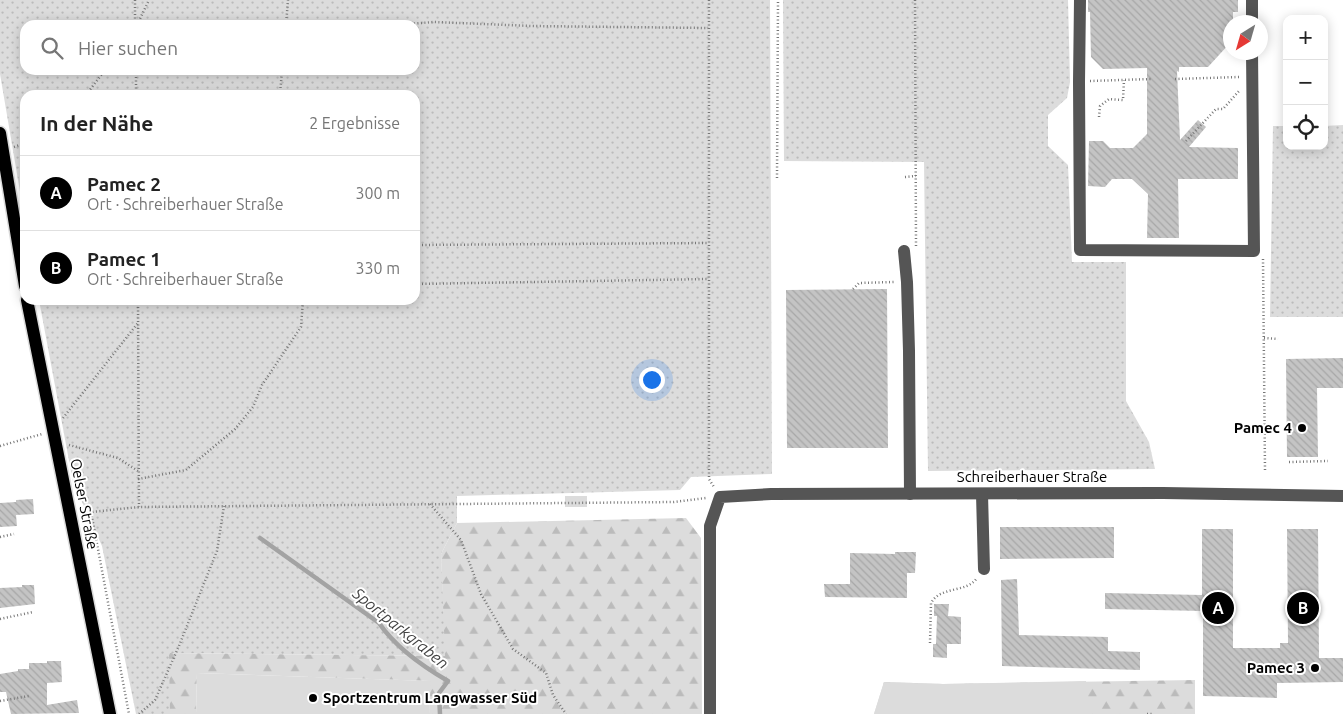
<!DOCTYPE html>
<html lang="de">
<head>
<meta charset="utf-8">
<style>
	:root { --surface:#fff; --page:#f6f6f6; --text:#222; --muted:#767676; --line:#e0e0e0; --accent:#000 }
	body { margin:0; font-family:Ubuntu,sans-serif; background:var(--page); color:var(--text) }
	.controls { position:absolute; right:15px; top:15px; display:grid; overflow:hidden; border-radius:10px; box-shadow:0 2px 12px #0003 }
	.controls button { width:45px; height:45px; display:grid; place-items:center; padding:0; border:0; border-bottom:1px solid var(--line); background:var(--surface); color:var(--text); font:25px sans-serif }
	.compass { position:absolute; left:1223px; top:15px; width:45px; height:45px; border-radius:50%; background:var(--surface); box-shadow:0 2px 12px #0003; rotate:217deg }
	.you { position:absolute; left:651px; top:379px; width:18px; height:18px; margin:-12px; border:4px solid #fff; border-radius:50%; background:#1a73e8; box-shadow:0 0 0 8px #1a73e833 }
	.badge { display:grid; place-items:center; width:32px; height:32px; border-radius:50%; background:var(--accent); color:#fff; font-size:16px; font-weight:700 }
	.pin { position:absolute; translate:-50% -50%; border:2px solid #fff; box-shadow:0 1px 5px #0006 }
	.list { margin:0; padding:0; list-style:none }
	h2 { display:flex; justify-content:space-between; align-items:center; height:65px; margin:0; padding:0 20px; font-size:21px }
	h2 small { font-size:16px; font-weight:400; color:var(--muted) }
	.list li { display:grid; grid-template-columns:32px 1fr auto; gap:15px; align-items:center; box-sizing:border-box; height:75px; padding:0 20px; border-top:1px solid var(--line) }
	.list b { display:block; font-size:19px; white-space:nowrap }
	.list p { margin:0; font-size:16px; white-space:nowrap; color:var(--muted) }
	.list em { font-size:16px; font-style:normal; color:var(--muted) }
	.icon { flex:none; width:28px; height:28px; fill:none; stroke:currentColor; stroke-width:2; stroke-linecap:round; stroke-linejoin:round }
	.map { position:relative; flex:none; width:1343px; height:714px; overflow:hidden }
	.search { position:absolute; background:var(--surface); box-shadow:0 2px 12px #0003; left:20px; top:20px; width:400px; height:55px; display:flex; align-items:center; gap:12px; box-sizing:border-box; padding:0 18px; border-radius:15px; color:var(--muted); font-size:19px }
	.panel { position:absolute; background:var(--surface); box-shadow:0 2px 12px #0003; left:20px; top:90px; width:400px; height:215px; border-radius:15px }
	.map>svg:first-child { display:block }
	.grass { fill:url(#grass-dots); fill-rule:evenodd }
	.forest { fill:url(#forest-firs) }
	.pitch { fill:#dcdcdc }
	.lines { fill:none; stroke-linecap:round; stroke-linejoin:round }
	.stream { stroke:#a3a3a3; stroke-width:4.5 }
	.building { fill:url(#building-back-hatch) }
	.major-casing { stroke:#dbdbdb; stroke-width:15 }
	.path { stroke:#777; stroke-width:2.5; stroke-dasharray:1 2.5; stroke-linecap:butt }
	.minor { stroke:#555; stroke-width:12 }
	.major { stroke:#000; stroke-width:12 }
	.poi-dot { fill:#000; stroke:#fff; stroke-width:2 }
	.labels { text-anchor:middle; stroke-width:4; stroke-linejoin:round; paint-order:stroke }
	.poi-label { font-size:15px; font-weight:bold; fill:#000; stroke:#fff; text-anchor:end }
	.street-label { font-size:15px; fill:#000; stroke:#fff }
	.water-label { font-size:16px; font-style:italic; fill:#444; stroke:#fff }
</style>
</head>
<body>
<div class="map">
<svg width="1343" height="714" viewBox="0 0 1343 714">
	<defs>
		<pattern id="grass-dots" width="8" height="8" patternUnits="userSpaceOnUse" patternTransform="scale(1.25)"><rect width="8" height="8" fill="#dcdcdc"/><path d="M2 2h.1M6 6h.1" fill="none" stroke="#bbb" stroke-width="1.8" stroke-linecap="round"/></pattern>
		<pattern id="forest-firs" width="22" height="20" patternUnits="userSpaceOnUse" patternTransform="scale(1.25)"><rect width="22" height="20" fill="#dcdcdc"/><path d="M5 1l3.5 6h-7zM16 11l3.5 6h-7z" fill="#bbb"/></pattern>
		<pattern id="building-back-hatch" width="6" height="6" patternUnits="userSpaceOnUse" patternTransform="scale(1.25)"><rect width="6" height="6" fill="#c4c4c4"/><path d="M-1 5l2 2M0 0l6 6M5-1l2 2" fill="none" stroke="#a7a7a7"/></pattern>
	</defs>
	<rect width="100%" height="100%" fill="#fff"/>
	<g class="grass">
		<path d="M0,0H770L772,474L691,477L680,490L457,496V523L441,554L446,656L170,653V714H136L102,546L73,482L39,300H415V95H25V221L0,74ZM25,25H415V70H25Z"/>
		<path d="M783,0H1068L1070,82L1067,98L1048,115V146L1068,165L1072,262H1126V401L1149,442L1155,469L928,471L924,162L784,161Z"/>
		<path d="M1343,125V317H1270L1273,126H1287V146H1324V126Z"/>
	</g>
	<g class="forest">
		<path d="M686,518L701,538L702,714H429L430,681L197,673L196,714H170L169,653L445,656L441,554L457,523Z"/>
		<path d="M1195,680V714H874L884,682L943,684Z"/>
	</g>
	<g class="pitch">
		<rect x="565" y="496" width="22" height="11"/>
		<path d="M197,673L431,681L429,714H196Z"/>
		<path d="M1086,681V714H874L884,682L943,684Z"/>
	</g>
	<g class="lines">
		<path class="stream" d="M260,538L379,623C396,648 422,666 448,681L439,693L440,714"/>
	</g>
	<g class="building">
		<path d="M1088,0H1238V12H1233V22H1230V43L1208,67H1179V72L1177,71L1180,140L1198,120L1206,127L1189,147L1238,148V179H1178L1179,238H1147L1148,194L1132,179H1112L1105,187L1088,186L1089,141H1103L1110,148H1133L1147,134V68L1103,69L1091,57L1090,12H1088Z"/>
		<path d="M887,289L888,448H787L786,290Z"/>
		<path d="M1343,358V388H1317L1318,457H1287L1286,359Z"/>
		<path d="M33,499L34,514L16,515L17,526L0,527V503L16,502V500Z"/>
		<path d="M1000,527H1114V558L1000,559Z"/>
		<path d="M1202,529H1233V648H1280V643H1288L1287,529H1318L1319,658H1343V682L1277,683V698L1203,696V611L1105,609V593L1202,595Z"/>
		<path d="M895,552H916L915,573H907V598L825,597L824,584H850V553L895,554Z"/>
		<path d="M1017,579L1019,635L1108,637V651L1140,652V670L1002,666L1001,580Z"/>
		<path d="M22,585H34L35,604L0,608V588L22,587Z"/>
		<path d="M934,604H949L948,616L961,617V644H947V658L933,657V644H936L937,616H934Z"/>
		<path d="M47,661H61L62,682L47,683V705L77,700L79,713L11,714L6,692H0V674L18,671V669H29V663H47Z"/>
	</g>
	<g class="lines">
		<defs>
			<g id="major">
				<path d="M0,133L25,286"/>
				<path d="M27,300L110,714"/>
			</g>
		</defs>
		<use href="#major" class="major-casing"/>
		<g class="path">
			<path d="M135,0V25"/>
			<path d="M709,0V479L714,487"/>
			<path d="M915,0L916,246"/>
			<path d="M137,25L149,0"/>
			<path d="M286,25L288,0"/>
			<path d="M393,25L434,22L532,26L708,28"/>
			<path d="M136,70V95"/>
			<path d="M1175,79L1239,77"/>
			<path d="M1090,81L1151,79"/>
			<path d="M86,95L105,70"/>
			<path d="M280,95L282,70"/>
			<path d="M1099,117L1100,106L1109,99L1123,100L1124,80"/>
			<path d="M1186,141L1216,109H1223L1239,91"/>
			<path d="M14,147L25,143"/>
			<path d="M905,177L916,176"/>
			<path d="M777,178L778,0"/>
			<path d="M415,245L708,243"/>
			<path d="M1263,259L1265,470"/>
			<path d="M415,284L709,279"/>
			<path d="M853,289L859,283L894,282"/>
			<path d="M138,300L139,507"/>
			<path d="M1264,338L1278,339"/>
			<path d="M63,418L138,323"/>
			<path d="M69,445L118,458L138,471"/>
			<path d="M0,446L42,434"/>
			<path d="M1289,462L1328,461"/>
			<path d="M138,479L186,470L235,429L253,407L262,385L301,327L303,300"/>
			<path d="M430,504L461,540L481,594L513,649L546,673L553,695L566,714"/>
			<path d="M91,512L129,714"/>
			<path d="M82,513L139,507L674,502L706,498"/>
			<path d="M0,537L14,534"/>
			<path d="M0,619L33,612"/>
			<path d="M930,643L931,603C940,586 967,593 977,578"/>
			<path d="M0,701L29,696"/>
			<path d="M139,714L155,700L179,646L217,551L224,506"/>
			<path d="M1147,714H1154"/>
		</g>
		<g class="minor">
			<path d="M1080,0L1079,82L1080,250L1254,251L1252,52"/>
			<path d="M1252,0V22"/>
			<path d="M904,251L907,282L909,351L910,494"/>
			<path d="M982,494L984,569"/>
			<path d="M710,714V526L720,497L771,494L1163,493L1343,496"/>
		</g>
		<use href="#major" class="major"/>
	</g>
	<g class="poi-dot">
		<circle cx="1302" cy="428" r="5"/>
		<circle cx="1315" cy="668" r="5"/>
		<circle cx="313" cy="698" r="5"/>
	</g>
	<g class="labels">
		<g class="poi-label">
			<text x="1292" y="433">Pamec 4</text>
			<text x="1305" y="673">Pamec 3</text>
			<text x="323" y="703" text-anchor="start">Sportzentrum Langwasser Süd</text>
		</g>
		<g class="street-label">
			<text x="1032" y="482">Schreiberhauer Straße</text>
			<text transform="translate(84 504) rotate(79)" y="5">Oelser Straße</text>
		</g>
		<g class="water-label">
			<text transform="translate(401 628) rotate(39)" y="6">Sportparkgraben</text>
		</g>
	</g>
</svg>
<div class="controls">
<button>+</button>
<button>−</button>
<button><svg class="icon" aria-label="locate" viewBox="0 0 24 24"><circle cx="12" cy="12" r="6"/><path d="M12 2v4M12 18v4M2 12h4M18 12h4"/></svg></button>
</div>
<svg class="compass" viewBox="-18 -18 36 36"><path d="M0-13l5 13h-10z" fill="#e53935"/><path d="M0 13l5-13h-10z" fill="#767676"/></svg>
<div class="you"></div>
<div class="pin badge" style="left:1218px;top:608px">A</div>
<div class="pin badge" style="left:1303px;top:608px">B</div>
<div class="search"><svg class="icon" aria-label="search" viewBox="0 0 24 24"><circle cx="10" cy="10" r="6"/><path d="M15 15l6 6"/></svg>Hier suchen</div>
<section class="panel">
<h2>In der Nähe<small>2 Ergebnisse</small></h2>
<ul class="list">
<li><span class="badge">A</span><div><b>Pamec 2</b><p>Ort · Schreiberhauer Straße</p></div><em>300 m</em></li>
<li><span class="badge">B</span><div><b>Pamec 1</b><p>Ort · Schreiberhauer Straße</p></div><em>330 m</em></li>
</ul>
</section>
</div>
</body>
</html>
